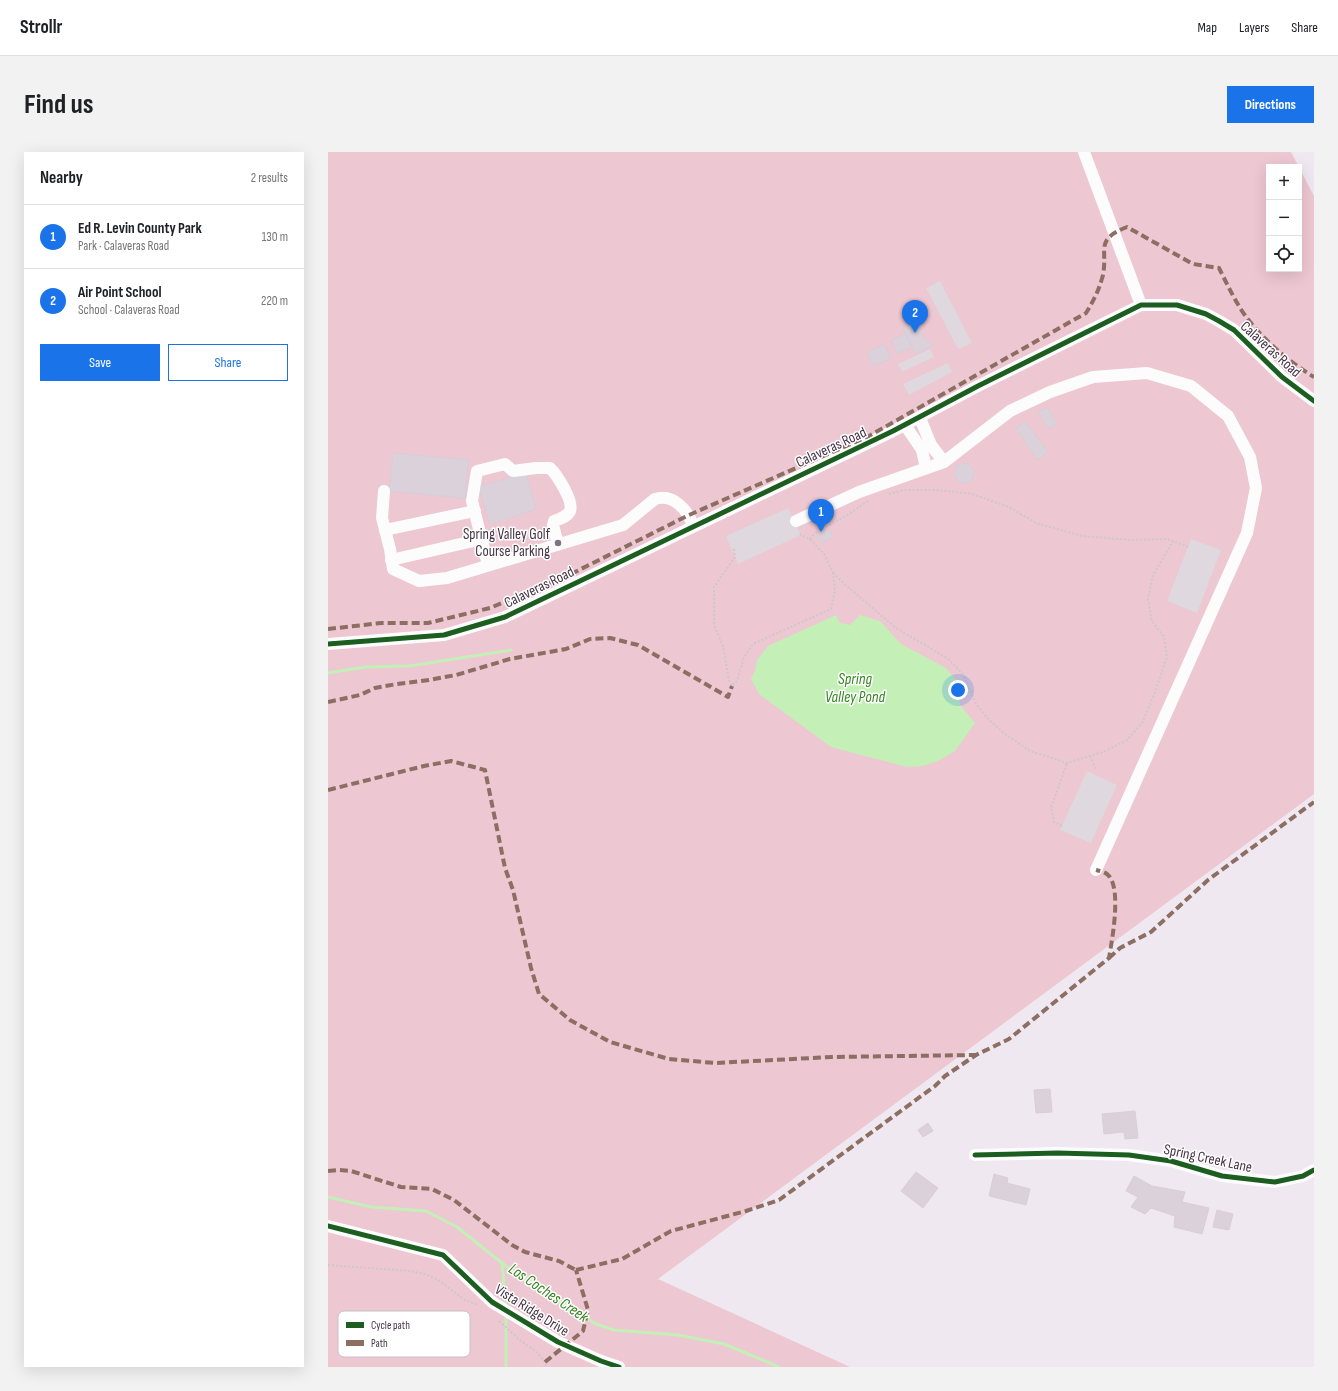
<!DOCTYPE html>
<html lang="en">
<head>
<meta charset="utf-8">
<style>
	:root { --surface:#fff; --page:#f2f2f2; --text:#202124; --muted:#757577; --line:#e0e0e0; --accent:#1a73e8 }
	body { margin:0; font-family:"Sofia Sans Condensed",sans-serif; background:var(--page); color:var(--text) }
	.controls { position:absolute; right:12px; top:12px; display:grid; overflow:hidden; border-radius:0px; box-shadow:0 4px 16px #0002 }
	.controls button { width:36px; height:36px; display:grid; place-items:center; padding:0; border:0; border-bottom:1px solid var(--line); background:var(--surface); color:var(--text); font:20px sans-serif }
	.you { position:absolute; left:630px; top:538px; width:14px; height:14px; margin:-10px; border:3px solid #fff; border-radius:50%; background:#1a73e8; box-shadow:0 0 0 6px #1a73e833 }
	.badge { display:grid; place-items:center; width:26px; height:26px; border-radius:50%; background:var(--accent); color:#fff; font-size:13px; font-weight:700 }
	.pin { position:absolute; translate:-50% -33px; filter:drop-shadow(0 1px 2px #0008) }
	.pin::after { content:''; position:absolute; top:21px; width:14px; height:12px; background:inherit; clip-path:polygon(0 0,100% 0,50% 100%) }
	.list { margin:0; padding:0; list-style:none }
	h2 { display:flex; justify-content:space-between; align-items:center; height:52px; margin:0; padding:0 16px; font-size:17px }
	h2 small { font-size:13px; font-weight:400; color:var(--muted) }
	.list li { display:grid; grid-template-columns:26px 1fr auto; gap:12px; align-items:center; box-sizing:border-box; height:64px; padding:0 16px; border-top:1px solid var(--line) }
	.list b { display:block; font-size:15px; white-space:nowrap }
	.list p { margin:0; font-size:13px; white-space:nowrap; color:var(--muted) }
	.list em { font-size:13px; font-style:normal; color:var(--muted) }
	.actions { display:flex; gap:8px; padding:12px 16px }
	.actions a { flex:1; padding:9px 0; border:1px solid var(--accent); border-radius:0px; text-align:center; font-size:14px; color:var(--accent) }
	.actions .main { background:var(--accent); color:#fff }
	.icon { flex:none; width:22px; height:22px; fill:none; stroke:currentColor; stroke-width:2; stroke-linecap:round; stroke-linejoin:round }
	.map { position:relative; flex:none; width:986px; height:1215px; overflow:hidden; border-radius:0px }
	header { display:flex; align-items:center; gap:24px; box-sizing:border-box; height:56px; padding:0 20px; background:var(--surface); border-bottom:1px solid var(--line) }
	header strong { font-size:19px }
	nav { display:flex; gap:22px; margin-inline-start:auto; font-size:14px }
	.intro { display:flex; align-items:center; justify-content:space-between; box-sizing:border-box; height:96px; padding:0 24px }
	h1 { margin:0; font-size:28px }
	.button { padding:10px 18px; border-radius:0px; background:var(--accent); color:#fff; font-size:14px; font-weight:700 }
	main { display:flex; gap:24px; padding:0 24px }
	aside { flex:1; background:var(--surface); border-radius:0px; box-shadow:0 4px 16px #0002 }
	.map>svg:first-child { display:block }
	.green { fill:#edc7d1; fill-rule:evenodd }
	.parking { fill:#dfd8df }
	.water { fill:#c4f0b7 }
	.lines { fill:none; stroke-linecap:round; stroke-linejoin:round }
	.stream { stroke:#c4f0b7; stroke-width:3 }
	.building { fill:#dad1da; stroke:#d8ced8 }
	.path { stroke:#cec7ce; stroke-width:2; stroke-dasharray:2 2; stroke-linecap:butt }
	.minor { stroke:#fdfcfd; stroke-width:12 }
	.quiet { stroke:#8d6e63; stroke-width:4; stroke-dasharray:8 4; stroke-linecap:butt }
	.cycleway-casing { stroke:#fff; stroke-width:8 }
	.cycleway { stroke:#1b5e20; stroke-width:5 }
	.poi-dot { fill:#827382; stroke:#fff; stroke-width:1.5 }
	.labels { text-anchor:middle; stroke-width:3; stroke-linejoin:round; paint-order:stroke }
	.street-label { font-size:15px; fill:#463446; stroke:#fff }
	.poi-label { font-size:15px; fill:#463446; stroke:#fff; text-anchor:end }
	.water-label { font-size:16px; font-style:italic; fill:#358621; stroke:#fff }
	.key { fill:#fff; stroke:#c8c2c8; stroke-width:1 }
	.key-label { font-size:11px; fill:#463446 }
</style>
</head>
<body>
<header>
<strong>Strollr</strong>
<nav><a>Map</a><a>Layers</a><a>Share</a></nav>
</header>
<div class="intro"><h1>Find us</h1><a class="button">Directions</a></div>
<main>
<aside>
<h2>Nearby<small>2 results</small></h2>
<ul class="list">
<li><span class="badge">1</span><div><b>Ed R. Levin County Park</b><p>Park · Calaveras Road</p></div><em>130 m</em></li>
<li><span class="badge">2</span><div><b>Air Point School</b><p>School · Calaveras Road</p></div><em>220 m</em></li>
</ul>
<div class="actions"><a class="main">Save</a><a>Share</a></div>
</aside>
<div class="map">
<svg width="986" height="1215" viewBox="0 0 986 1215">
	<rect width="100%" height="100%" fill="#f0e8f0"/>
	<path class="green" d="M0,0H963L986,44V642L330,1127L522,1215H0ZM941,15H971V117H941Z"/>
	<g class="parking">
		<path d="M612,129L644,191L630,197L598,136Z"/>
		<path d="M602,197L606,205L574,220L570,212Z"/>
		<path d="M620,211L624,220L581,243L575,232Z"/>
		<path d="M460,356L473,383L410,412L398,384Z"/>
		<path d="M863,387L893,398L869,461L839,449Z"/>
		<path d="M759,619L789,633L763,691L732,678Z"/>
	</g>
	<path class="water" d="M508,463L512,471L522,473L532,463L552,469L573,492L618,516L628,528L632,553L647,571L627,599L610,609L595,614L579,615L503,595L431,542L423,527L427,519L429,508L440,494Z"/>
	<g class="lines">
		<g class="stream">
			<path d="M0,521L37,515L81,514L183,498"/>
			<path d="M0,1045L43,1055L98,1059L129,1075L174,1111L212,1138L268,1172L286,1178L350,1183L396,1192L451,1215"/>
			<path d="M174,1111L178,1155"/>
			<path d="M178,1215V1163"/>
		</g>
	</g>
	<g class="building">
		<path d="M591,168L594,173L591,175L599,190L602,189L604,194L588,202L575,176Z"/>
		<path d="M577,181L584,195L569,202L563,189Z"/>
		<path d="M556,192L563,206L546,214L539,201Z"/>
		<path d="M719,255L729,272L720,277L710,260Z"/>
		<path d="M698,270L720,300L709,308L688,276Z"/>
		<path d="M65,301L141,308L137,346L61,339Z"/>
		<path d="M639,311L647,319L643,330L632,331L626,323L629,313Z"/>
		<path d="M198,321L208,357L162,372L151,335Z"/>
		<path d="M501,377L505,385L493,391L489,383Z"/>
		<path d="M722,937L724,960L708,961L706,938Z"/>
		<path d="M807,959L810,986L797,987L796,980L776,982L774,962Z"/>
		<path d="M600,971L605,979L595,985L590,978Z"/>
		<path d="M588,1020L610,1036L595,1056L573,1039Z"/>
		<path d="M666,1022L680,1026L679,1031L702,1037L698,1053L661,1044Z"/>
		<path d="M806,1024L824,1034L857,1040L854,1050L881,1056L874,1082L846,1075L847,1064L823,1056L817,1062L803,1055L810,1045L798,1039Z"/>
		<path d="M889,1058L905,1062L901,1078L885,1075Z"/>
	</g>
	<g class="lines">
		<g class="path">
			<path d="M561,342L576,338H609L644,342L681,355L708,371L754,384L803,388L839,387L860,395"/>
			<path d="M482,387L487,381L521,362L540,349"/>
			<path d="M406,397L407,405L386,435V473L395,494L401,529L404,534L409,529L416,505L425,492L503,457L507,438L505,421L496,402L482,387L473,383L471,380"/>
			<path d="M505,421L520,435L568,476L619,506L635,522L648,552L661,568L677,582L702,599L739,611L775,600L799,588L814,571L826,543L839,505L836,485L824,469L820,447L825,423L845,389"/>
			<path d="M762,604L768,617"/>
			<path d="M734,674L726,670L723,656L739,611"/>
			<path d="M0,1113L82,1119L97,1122L110,1128L137,1148L150,1153"/>
			<path d="M171,1169C178,1175 185,1182 192,1188C202,1196 215,1202 218,1215"/>
		</g>
		<g class="minor">
			<path d="M756,0L813,153"/>
			<path d="M592,266L603,293L616,310"/>
			<path d="M577,273L594,298L598,316"/>
			<path d="M56,339L54,366L62,397L65,417L91,429L119,426L295,373L327,347C345,341 360,358 365,374"/>
			<path d="M468,369L531,340L616,310L682,259L722,240L765,225L819,221L863,234L900,264L922,305L928,336L919,381L768,718"/>
			<path d="M57,378L147,359"/>
			<path d="M63,408L154,387"/>
			<path d="M160,413L144,349L149,319L177,312L185,319L208,316H222C229,323 246,349 242,359C239,365 232,367 226,369L225,373L230,392"/>
			<path d="M0,492L116,483L177,465L565,279L650,234L813,153H849L878,162L891,169L906,178L954,225L986,249"/>
			<path d="M647,1003L730,1001L801,1003L843,1009L894,1024L947,1030L975,1024L986,1018"/>
			<path d="M0,1074L115,1103L164,1150L230,1190L273,1209L291,1215"/>
		</g>
		<g class="quiet">
			<path d="M0,477L53,471H100L162,456L239,424L361,363L541,284L758,161C766,148 771,138 775,123C780,97 766,88 799,75L865,112L891,116C899,132 906,147 916,162C933,186 961,210 986,225"/>
			<path d="M0,550L32,543L47,536L69,532L101,528L128,523L182,507L238,497L262,487L282,486L310,493L400,545L404,534"/>
			<path d="M0,638L96,614L123,609L157,618L177,716L185,738L203,816L211,842L242,868L282,890L341,907L387,911L504,905L648,903"/>
			<path d="M781,806L792,796L823,780L880,728L986,650"/>
			<path d="M0,1019L11,1018L23,1019L73,1035L104,1037L126,1048L184,1093L197,1100L231,1109L248,1118"/>
			<path d="M248,1118L294,1107L343,1079L418,1059L451,1048L607,934L617,924L648,903L681,887L781,806C784,788 794,736 780,723C777,720 772,719 768,718"/>
			<path d="M217,1210L255,1179L260,1158L248,1118"/>
		</g>
		<defs>
			<g id="cycleway">
				<path d="M0,492L116,483L177,465L565,279L650,234L813,153H849L878,162L891,169L906,178L954,225L986,249"/>
				<path d="M647,1003L730,1001L801,1003L843,1009L894,1024L947,1030L975,1024L986,1018"/>
				<path d="M0,1074L115,1103L164,1150L230,1190L273,1209L291,1215"/>
			</g>
		</defs>
		<use href="#cycleway" class="cycleway-casing"/>
		<use href="#cycleway" class="cycleway"/>
	</g>
	<circle class="poi-dot" cx="230" cy="391" r="4"/>
	<g class="labels">
		<g class="street-label">
			<text transform="translate(943 197) rotate(42)" y="5">Calaveras Road</text>
			<text transform="translate(503 295) rotate(-25)" y="5">Calaveras Road</text>
			<text transform="translate(211 435) rotate(-26)" y="5">Calaveras Road</text>
			<text transform="translate(880 1006) rotate(12)" y="5">Spring Creek Lane</text>
			<text transform="translate(204 1158) rotate(32)" y="5">Vista Ridge Drive</text>
		</g>
		<g class="poi-label">
			<text x="222" y="387">Spring Valley Golf<tspan x="222" dy="17">Course Parking</tspan></text>
		</g>
		<g class="water-label">
			<text x="527" y="532">Spring<tspan x="527" dy="18">Valley Pond</tspan></text>
			<text transform="translate(221 1140) rotate(34)" y="6">Los Coches Creek</text>
		</g>
	</g>
	<rect x="10" y="1159" width="132" height="46" rx="6" class="key"/>
	<rect x="18" y="1170" width="18" height="6" fill="#1b5e20"/>
	<rect x="18" y="1188" width="18" height="6" fill="#8d6e63"/>
	<g class="key-label">
		<text x="43" y="1177">Cycle path</text>
		<text x="43" y="1195">Path</text>
	</g>
</svg>
<div class="controls">
<button>+</button>
<button>−</button>
<button><svg class="icon" aria-label="locate" viewBox="0 0 24 24"><circle cx="12" cy="12" r="6"/><path d="M12 2v4M12 18v4M2 12h4M18 12h4"/></svg></button>
</div>
<div class="you"></div>
<div class="pin badge" style="left:493px;top:380px">1</div>
<div class="pin badge" style="left:587px;top:181px">2</div>
</div>
</main>
</body>
</html>
